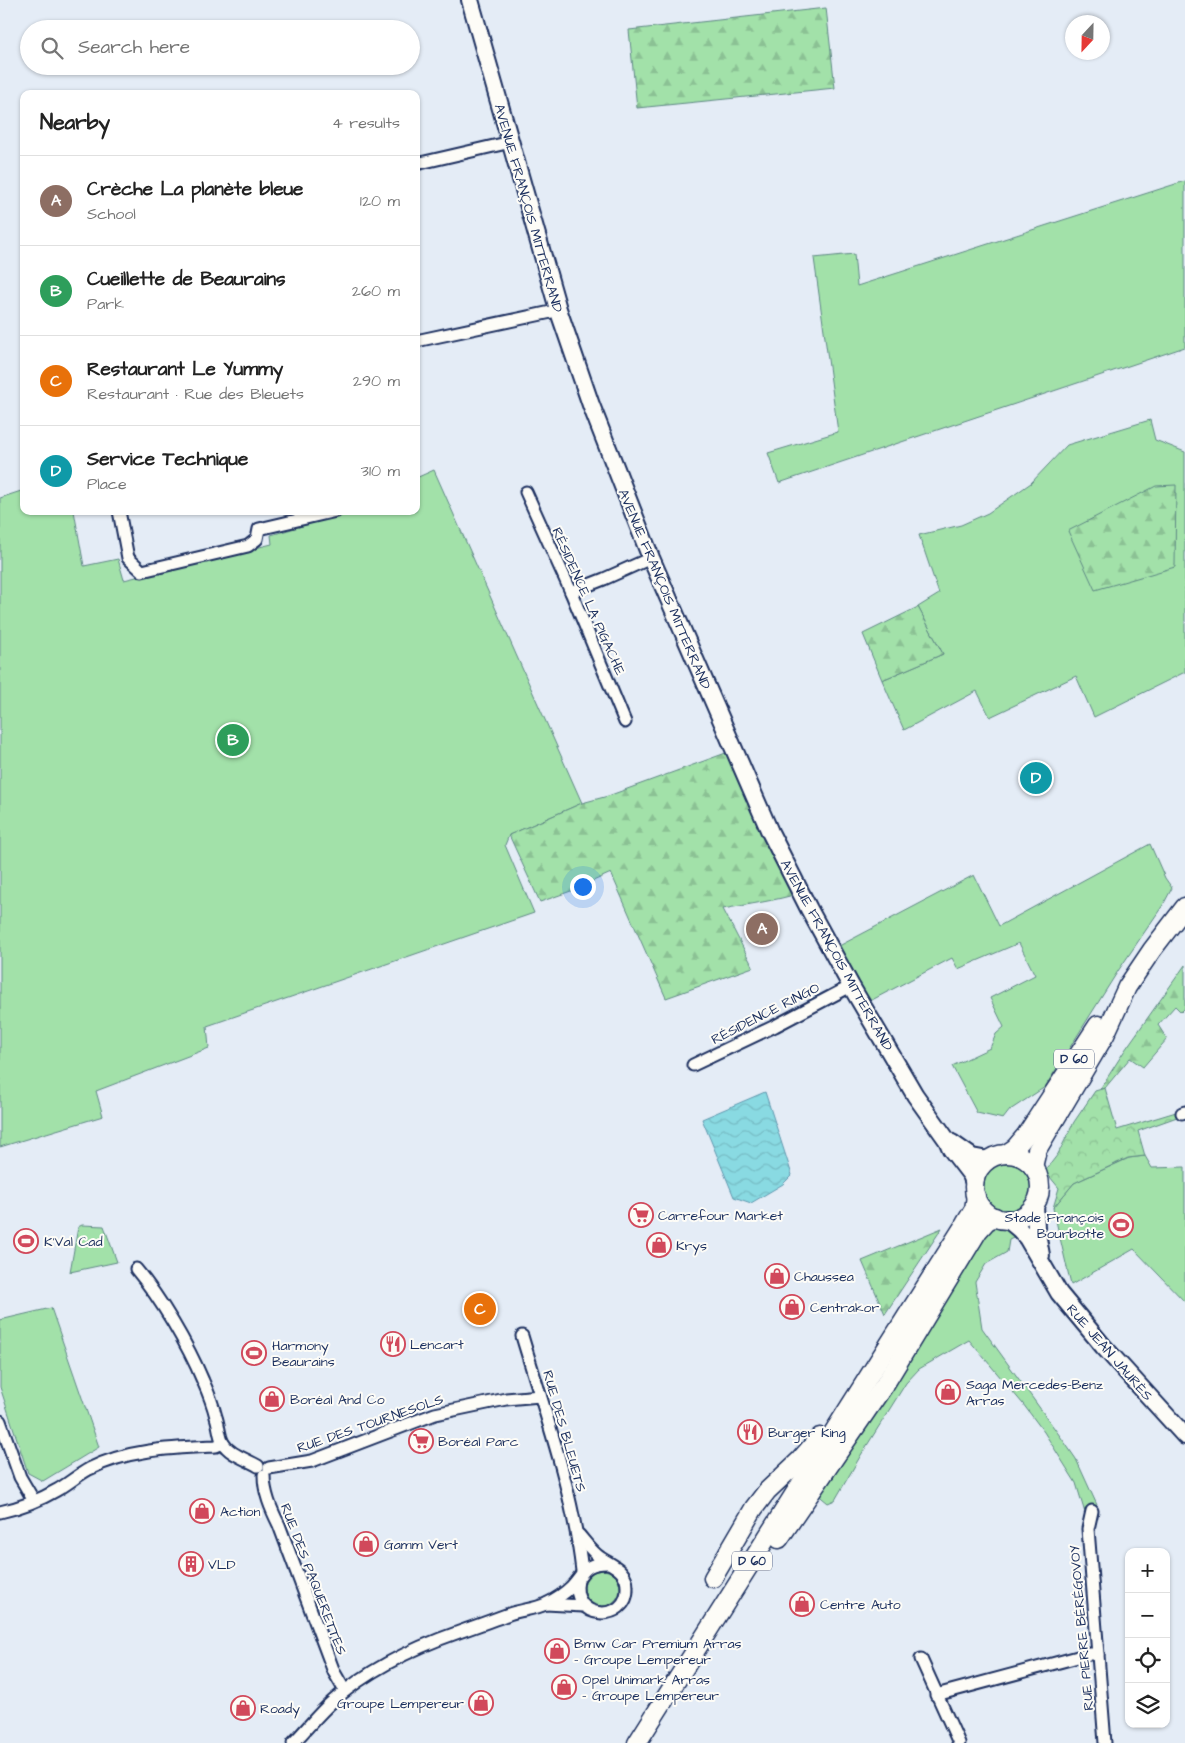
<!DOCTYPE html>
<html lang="en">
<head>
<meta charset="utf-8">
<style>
	:root { --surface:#fff; --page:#f2f2f2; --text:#222; --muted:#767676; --line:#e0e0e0; --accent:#d1495b }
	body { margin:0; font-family:"Architects Daughter",sans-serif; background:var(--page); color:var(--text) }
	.controls { position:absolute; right:15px; bottom:15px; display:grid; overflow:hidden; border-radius:10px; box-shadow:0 1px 4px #0004 }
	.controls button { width:45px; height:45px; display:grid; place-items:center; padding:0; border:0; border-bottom:1px solid var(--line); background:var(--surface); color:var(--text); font:25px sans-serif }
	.compass { position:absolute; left:1065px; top:15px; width:45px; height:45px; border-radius:50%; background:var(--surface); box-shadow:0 1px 4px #0004; rotate:202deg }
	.you { position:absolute; left:582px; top:886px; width:18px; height:18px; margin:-12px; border:4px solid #fff; border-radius:50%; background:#1a73e8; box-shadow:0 0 0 8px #1a73e833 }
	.badge { display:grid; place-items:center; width:32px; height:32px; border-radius:50%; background:var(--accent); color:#fff; font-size:16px; font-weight:700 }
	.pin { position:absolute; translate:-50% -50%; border:2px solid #fff; box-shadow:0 1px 5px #0006 }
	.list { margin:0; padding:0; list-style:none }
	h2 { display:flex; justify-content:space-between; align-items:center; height:65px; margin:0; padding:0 20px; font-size:21px }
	h2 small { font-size:16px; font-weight:400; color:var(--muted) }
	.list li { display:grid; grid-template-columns:32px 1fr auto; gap:15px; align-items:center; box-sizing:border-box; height:90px; padding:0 20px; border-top:1px solid var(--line) }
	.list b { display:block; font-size:19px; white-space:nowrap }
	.list p { margin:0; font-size:16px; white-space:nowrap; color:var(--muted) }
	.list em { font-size:16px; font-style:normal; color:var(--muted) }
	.icon { flex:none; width:28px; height:28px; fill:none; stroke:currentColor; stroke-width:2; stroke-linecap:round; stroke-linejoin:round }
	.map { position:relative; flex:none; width:1185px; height:1743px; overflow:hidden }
	.search { position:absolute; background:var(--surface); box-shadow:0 1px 4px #0004; left:20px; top:20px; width:400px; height:55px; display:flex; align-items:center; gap:12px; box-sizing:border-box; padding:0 18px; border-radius:28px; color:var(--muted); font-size:19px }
	.panel { position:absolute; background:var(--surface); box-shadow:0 1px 4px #0004; left:20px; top:90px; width:400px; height:425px; border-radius:10px }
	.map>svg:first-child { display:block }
	.green { fill:#a2e1a9; stroke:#5e8884 }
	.forest { fill:url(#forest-firs); stroke:#5e8884 }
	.park { fill:url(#park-crowns); stroke:#5e8884 }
	.water { fill:url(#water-waves); stroke:#5d96ad }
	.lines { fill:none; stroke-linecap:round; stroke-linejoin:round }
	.street-casing { stroke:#1b2f5e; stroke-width:15 }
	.secondary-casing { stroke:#1b2f5e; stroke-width:20 }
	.primary-casing { stroke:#1b2f5e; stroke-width:21 }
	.street { stroke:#fdfcf7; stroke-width:11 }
	.secondary { stroke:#fdfcf7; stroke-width:16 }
	.primary { stroke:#fdfcf7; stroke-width:18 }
	.labels { text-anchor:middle; stroke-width:4; stroke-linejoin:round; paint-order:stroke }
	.shield { fill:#fdfcf7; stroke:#5f6c8c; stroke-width:1 }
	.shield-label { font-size:12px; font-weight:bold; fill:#1b2f5e }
	.street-label { font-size:14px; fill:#1b2f5e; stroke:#fdfcf7 }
	.poi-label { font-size:14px; fill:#1b2f5e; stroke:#fdfcf7; text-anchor:start }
</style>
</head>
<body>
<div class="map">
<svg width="1185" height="1743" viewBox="0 0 1185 1743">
	<defs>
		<pattern id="forest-firs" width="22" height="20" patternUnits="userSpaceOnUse" patternTransform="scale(1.25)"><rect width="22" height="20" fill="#a2e1a9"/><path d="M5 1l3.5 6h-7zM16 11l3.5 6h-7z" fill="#8bc194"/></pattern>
		<pattern id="park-crowns" width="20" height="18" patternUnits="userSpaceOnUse" patternTransform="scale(1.25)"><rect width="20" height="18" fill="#a2e1a9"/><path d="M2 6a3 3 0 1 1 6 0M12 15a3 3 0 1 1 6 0" fill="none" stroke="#8bc194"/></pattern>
		<pattern id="water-waves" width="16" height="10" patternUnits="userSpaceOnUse" patternTransform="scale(1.25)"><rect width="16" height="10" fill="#89dae2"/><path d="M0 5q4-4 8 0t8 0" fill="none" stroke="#76bbc4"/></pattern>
	</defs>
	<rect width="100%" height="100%" fill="#e4ecf6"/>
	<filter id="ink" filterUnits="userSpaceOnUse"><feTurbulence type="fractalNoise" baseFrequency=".02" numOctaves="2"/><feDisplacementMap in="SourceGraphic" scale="10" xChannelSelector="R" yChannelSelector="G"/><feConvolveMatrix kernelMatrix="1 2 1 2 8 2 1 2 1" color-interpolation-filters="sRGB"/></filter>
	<g filter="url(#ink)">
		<g class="green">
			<path d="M1185,181V347L779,483L768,453L838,432L814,258L854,254L857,286Z"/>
			<path d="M1150,420L1155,440L1185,452V672L1094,717L1076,676L990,717L977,691L904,730L882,680L943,654L918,607L939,594L919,535L961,525L988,513L1031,483L1067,445Z"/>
			<path d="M434,470L582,803L509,835L505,845L534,913L207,1026L209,1048L96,1091L103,1116L0,1147V498L24,490V511H74L84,566L118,559L124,580L272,544L271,535L354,511H416V478Z"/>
			<path d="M1150,844L1165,878L1172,888L1163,905L1118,971L1045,1087L1010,1110L1003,1119L977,1113L952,1066L990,1048L996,1034L1004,1027L990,998L1035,975L1019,943L958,969L952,958L870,1001L839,946L974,875L999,926Z"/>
			<path d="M1145,1156L1152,1168L1185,1167V1302L1134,1249L1071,1285L1053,1208L1074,1183L1129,1158Z"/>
			<circle cx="1008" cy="1186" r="26"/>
			<path d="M1000,1224L1007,1225L1020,1235L1009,1240L1007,1252L986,1264L975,1282L982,1328L1065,1443L1076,1459L1097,1505L1092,1511L1085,1513L1076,1483L1044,1432L1023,1404L969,1340L919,1369L906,1383L861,1455L835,1500L828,1503L816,1493L986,1229Z"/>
			<path d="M82,1225L104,1226L117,1262L70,1272L78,1227Z"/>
			<path d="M51,1308L99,1447L43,1481L28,1473L0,1387V1320Z"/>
			<circle cx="602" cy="1588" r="18"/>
		</g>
		<g class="forest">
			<path d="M826,8L835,88L637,108L629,30Z"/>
			<path d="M1176,485L1175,567L1095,590L1068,531L1156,486Z"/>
			<path d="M918,607L943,654L882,680L863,634Z"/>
			<path d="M734,750L800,893C775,901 749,904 723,909L753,967L666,998L611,873L571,891L540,902L509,835L582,803L608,796Z"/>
			<path d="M1185,965V1008L1181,1012L1175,1006L1158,1025L1167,1039L1143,1067L1130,1058L1105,1088L1100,1089L1125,1050Z"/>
			<path d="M942,1228L885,1314L862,1261Z"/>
		</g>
		<path class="park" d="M1105,1088L1117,1130L1176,1112L1177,1117L1138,1131L1145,1156L1128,1158L1074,1183L1053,1208L1059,1188L1045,1171L1058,1154L1074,1122L1095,1091Z"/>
		<path class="water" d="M765,1092L792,1175L783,1184L751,1203L734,1197L702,1119Z"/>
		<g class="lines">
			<defs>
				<g id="street">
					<path d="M416,164L511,142"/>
					<path d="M416,341L551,312L558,309"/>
					<path d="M526,492L571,592L625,722"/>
					<path d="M119,511L128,558L142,571L248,546L257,539L259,529L336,511"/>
					<path d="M571,592L604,579L651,558"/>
					<path d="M693,1065L775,1026L851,986"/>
					<path d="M1182,1113L1185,1112"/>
					<path d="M136,1269C161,1299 188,1345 203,1381C208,1392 213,1405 216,1417C219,1425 219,1436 223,1443C230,1455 247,1459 258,1466"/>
					<path d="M522,1336C545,1413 573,1491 582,1571"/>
					<path d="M0,1421L20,1477L34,1501"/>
					<path d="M269,1468L312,1461L435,1414L506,1399L540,1396"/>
					<path d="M264,1475C264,1493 271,1509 279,1525L334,1672L345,1691"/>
					<path d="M1092,1511L1088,1529L1105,1743"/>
					<path d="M0,1512C19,1508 40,1500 57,1490C68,1484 78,1475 89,1469C128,1449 173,1448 216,1446L223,1443"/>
					<path d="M578,1580C569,1621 629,1624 627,1587C627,1568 609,1565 597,1555C590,1549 585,1542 579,1535"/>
					<path d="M546,1604L583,1606"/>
					<path d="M921,1659L959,1743"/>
					<path d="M936,1695L1089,1654H1098"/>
					<path d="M293,1743C307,1729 318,1714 333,1701C369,1669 413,1648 459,1632C476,1626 493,1620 509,1614C521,1610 535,1609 546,1604C554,1600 565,1593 571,1587C584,1573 584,1563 607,1563"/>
				</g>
				<g id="secondary">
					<path d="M470,0L558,309L591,405L651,558L770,832L809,909L851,986L915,1095L947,1140L951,1149L971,1175L974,1183"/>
					<path d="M952,1143L972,1157L988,1160"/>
					<path d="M1035,1204L1036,1228L1041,1255"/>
					<path d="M1007,1219L1019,1229L1027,1238L1059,1293L1103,1346L1185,1436"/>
				</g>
				<g id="primary">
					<path d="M1006,1154L1015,1148L1026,1135L1098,1025"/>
					<circle cx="1007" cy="1187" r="33"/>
					<path d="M1033,1167L1037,1150L1105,1035L1127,987L1152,950L1185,907"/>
					<path d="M779,1539L885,1384L978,1231L987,1221L995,1217"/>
					<path d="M713,1578L754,1508L767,1491L800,1460L820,1437"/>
					<path d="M637,1743L965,1224L974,1209L976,1196"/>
				</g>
			</defs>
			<use href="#street" class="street-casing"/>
			<use href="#secondary" class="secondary-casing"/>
			<use href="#primary" class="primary-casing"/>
			<use href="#street" class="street"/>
			<use href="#secondary" class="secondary"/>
			<use href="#primary" class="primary"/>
		</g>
	</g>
	<defs>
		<symbol id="supermarket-ring" viewBox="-11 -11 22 22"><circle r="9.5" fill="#fdfcf7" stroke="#d1495b" stroke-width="1.5"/><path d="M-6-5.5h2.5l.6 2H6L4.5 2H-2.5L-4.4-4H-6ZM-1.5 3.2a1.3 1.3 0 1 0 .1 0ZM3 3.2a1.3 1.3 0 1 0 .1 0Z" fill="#d1495b"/></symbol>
		<symbol id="stadium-ring" viewBox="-11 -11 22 22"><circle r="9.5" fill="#fdfcf7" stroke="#d1495b" stroke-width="1.5"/><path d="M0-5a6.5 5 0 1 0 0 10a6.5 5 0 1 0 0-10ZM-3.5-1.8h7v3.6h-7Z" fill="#d1495b"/></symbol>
		<symbol id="shop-ring" viewBox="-11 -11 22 22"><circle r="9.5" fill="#fdfcf7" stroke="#d1495b" stroke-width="1.5"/><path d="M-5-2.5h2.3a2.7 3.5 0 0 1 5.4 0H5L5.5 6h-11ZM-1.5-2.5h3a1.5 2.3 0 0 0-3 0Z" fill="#d1495b"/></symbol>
		<symbol id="restaurant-ring" viewBox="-11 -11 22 22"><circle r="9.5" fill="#fdfcf7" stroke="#d1495b" stroke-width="1.5"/><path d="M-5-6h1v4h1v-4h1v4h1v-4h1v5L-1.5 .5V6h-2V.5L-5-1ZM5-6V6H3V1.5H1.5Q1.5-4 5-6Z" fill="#d1495b"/></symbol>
		<symbol id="building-ring" viewBox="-11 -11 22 22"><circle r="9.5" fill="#fdfcf7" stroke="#d1495b" stroke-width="1.5"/><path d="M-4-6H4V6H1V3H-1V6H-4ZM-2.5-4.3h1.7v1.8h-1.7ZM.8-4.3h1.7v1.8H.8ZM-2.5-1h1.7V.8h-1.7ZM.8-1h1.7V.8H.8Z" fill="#d1495b"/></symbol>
	</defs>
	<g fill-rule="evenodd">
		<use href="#supermarket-ring" x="627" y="1201" width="28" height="28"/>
		<use href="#stadium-ring" x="1107" y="1211" width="28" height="28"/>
		<use href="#stadium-ring" x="12" y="1227" width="28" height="28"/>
		<use href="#shop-ring" x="645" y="1231" width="28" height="28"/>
		<use href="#shop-ring" x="763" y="1262" width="28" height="28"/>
		<use href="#shop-ring" x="778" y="1293" width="28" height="28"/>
		<use href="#restaurant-ring" x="379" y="1330" width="28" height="28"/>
		<use href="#stadium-ring" x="240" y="1339" width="28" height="28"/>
		<use href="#shop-ring" x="934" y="1378" width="28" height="28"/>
		<use href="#shop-ring" x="258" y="1385" width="28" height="28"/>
		<use href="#restaurant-ring" x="736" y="1418" width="28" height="28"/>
		<use href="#supermarket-ring" x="407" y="1427" width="28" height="28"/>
		<use href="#shop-ring" x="188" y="1497" width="28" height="28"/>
		<use href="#shop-ring" x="352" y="1530" width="28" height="28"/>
		<use href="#building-ring" x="177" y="1550" width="28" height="28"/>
		<use href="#shop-ring" x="788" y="1590" width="28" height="28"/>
		<use href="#shop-ring" x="543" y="1637" width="28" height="28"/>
		<use href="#shop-ring" x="550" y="1673" width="28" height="28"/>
		<use href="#shop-ring" x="467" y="1689" width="28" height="28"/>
		<use href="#shop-ring" x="229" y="1694" width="28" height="28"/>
	</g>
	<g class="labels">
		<g class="shield">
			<rect x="1054" y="1049.5" width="40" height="19" rx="4"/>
			<rect x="732" y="1551.5" width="40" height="19" rx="4"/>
		</g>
		<g class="shield-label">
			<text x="1074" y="1063">D 60</text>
			<text x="752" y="1565">D 60</text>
		</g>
		<g class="street-label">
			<text transform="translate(529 208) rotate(74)" y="5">AVENUE FRANÇOIS MITTERRAND</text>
			<text transform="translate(665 589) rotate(67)" y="5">AVENUE FRANÇOIS MITTERRAND</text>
			<text transform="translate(589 601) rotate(66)" y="5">RÉSIDENCE LA PIGACHE</text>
			<text transform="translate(837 955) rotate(61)" y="5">AVENUE FRANÇOIS MITTERRAND</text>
			<text transform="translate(765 1013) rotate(-27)" y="5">RÉSIDENCE RINGO</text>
			<text transform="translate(1110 1352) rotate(49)" y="5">RUE JEAN JAURÈS</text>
			<text transform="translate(370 1423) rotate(-19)" y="5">RUE DES TOURNESOLS</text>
			<text transform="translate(565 1431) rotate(74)" y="5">RUE DES BLEUETS</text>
			<text transform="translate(314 1579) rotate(69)" y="5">RUE DES PAQUERETTES</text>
			<text transform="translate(1081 1628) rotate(-95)" y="5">RUE PIERRE BÉRÉGOVOY</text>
		</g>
		<g class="poi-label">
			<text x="658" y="1220">Carrefour Market</text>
			<text x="1104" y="1222" text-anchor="end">Stade François<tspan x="1104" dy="16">Bourbotte</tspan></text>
			<text x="44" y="1246">K'Val Cad</text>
			<text x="676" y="1250">Krys</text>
			<text x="794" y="1281">Chaussea</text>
			<text x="810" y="1312">Centrakor</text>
			<text x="410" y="1349">Lencart</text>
			<text x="272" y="1350">Harmony<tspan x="272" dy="16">Beaurains</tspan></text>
			<text x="966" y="1389">Saga Mercedes-Benz<tspan x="966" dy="16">Arras</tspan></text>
			<text x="290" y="1404">Boréal And Co</text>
			<text x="768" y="1437">Burger King</text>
			<text x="438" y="1446">Boréal Parc</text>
			<text x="220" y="1516">Action</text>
			<text x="384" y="1549">Gamm Vert</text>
			<text x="208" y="1569">VLD</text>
			<text x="820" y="1609">Centre Auto</text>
			<text x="574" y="1648">Bmw Car Premium Arras<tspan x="574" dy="16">- Groupe Lempereur</tspan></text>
			<text x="582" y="1684">Opel Unimark Arras<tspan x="582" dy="16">- Groupe Lempereur</tspan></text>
			<text x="464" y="1708" text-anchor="end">Groupe Lempereur</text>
			<text x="260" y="1713">Roady</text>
		</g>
	</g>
</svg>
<div class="controls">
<button>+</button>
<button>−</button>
<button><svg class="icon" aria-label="locate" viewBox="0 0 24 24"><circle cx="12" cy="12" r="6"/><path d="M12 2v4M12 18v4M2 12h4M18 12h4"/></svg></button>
<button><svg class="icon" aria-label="layers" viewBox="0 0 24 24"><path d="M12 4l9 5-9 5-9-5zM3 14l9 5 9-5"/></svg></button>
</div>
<svg class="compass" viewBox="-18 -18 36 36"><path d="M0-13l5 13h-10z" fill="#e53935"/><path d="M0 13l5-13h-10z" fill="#767676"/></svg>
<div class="you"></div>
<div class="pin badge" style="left:762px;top:929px;background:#8d6e63">A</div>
<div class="pin badge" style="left:233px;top:740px;background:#2e9e5b">B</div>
<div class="pin badge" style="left:480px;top:1309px;background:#e8710a">C</div>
<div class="pin badge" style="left:1036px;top:778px;background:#0f9aa8">D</div>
<div class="search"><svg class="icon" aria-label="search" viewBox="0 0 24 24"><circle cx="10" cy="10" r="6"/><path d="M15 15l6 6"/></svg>Search here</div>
<section class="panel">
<h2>Nearby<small>4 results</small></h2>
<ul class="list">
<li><span class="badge" style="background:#8d6e63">A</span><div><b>Crèche La planète bleue</b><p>School</p></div><em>120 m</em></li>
<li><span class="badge" style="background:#2e9e5b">B</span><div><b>Cueillette de Beaurains</b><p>Park</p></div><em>260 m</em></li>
<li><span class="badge" style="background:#e8710a">C</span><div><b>Restaurant Le Yummy</b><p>Restaurant · Rue des Bleuets</p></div><em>290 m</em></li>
<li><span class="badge" style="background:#0f9aa8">D</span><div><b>Service Technique</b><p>Place</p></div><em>310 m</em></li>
</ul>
</section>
</div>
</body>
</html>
